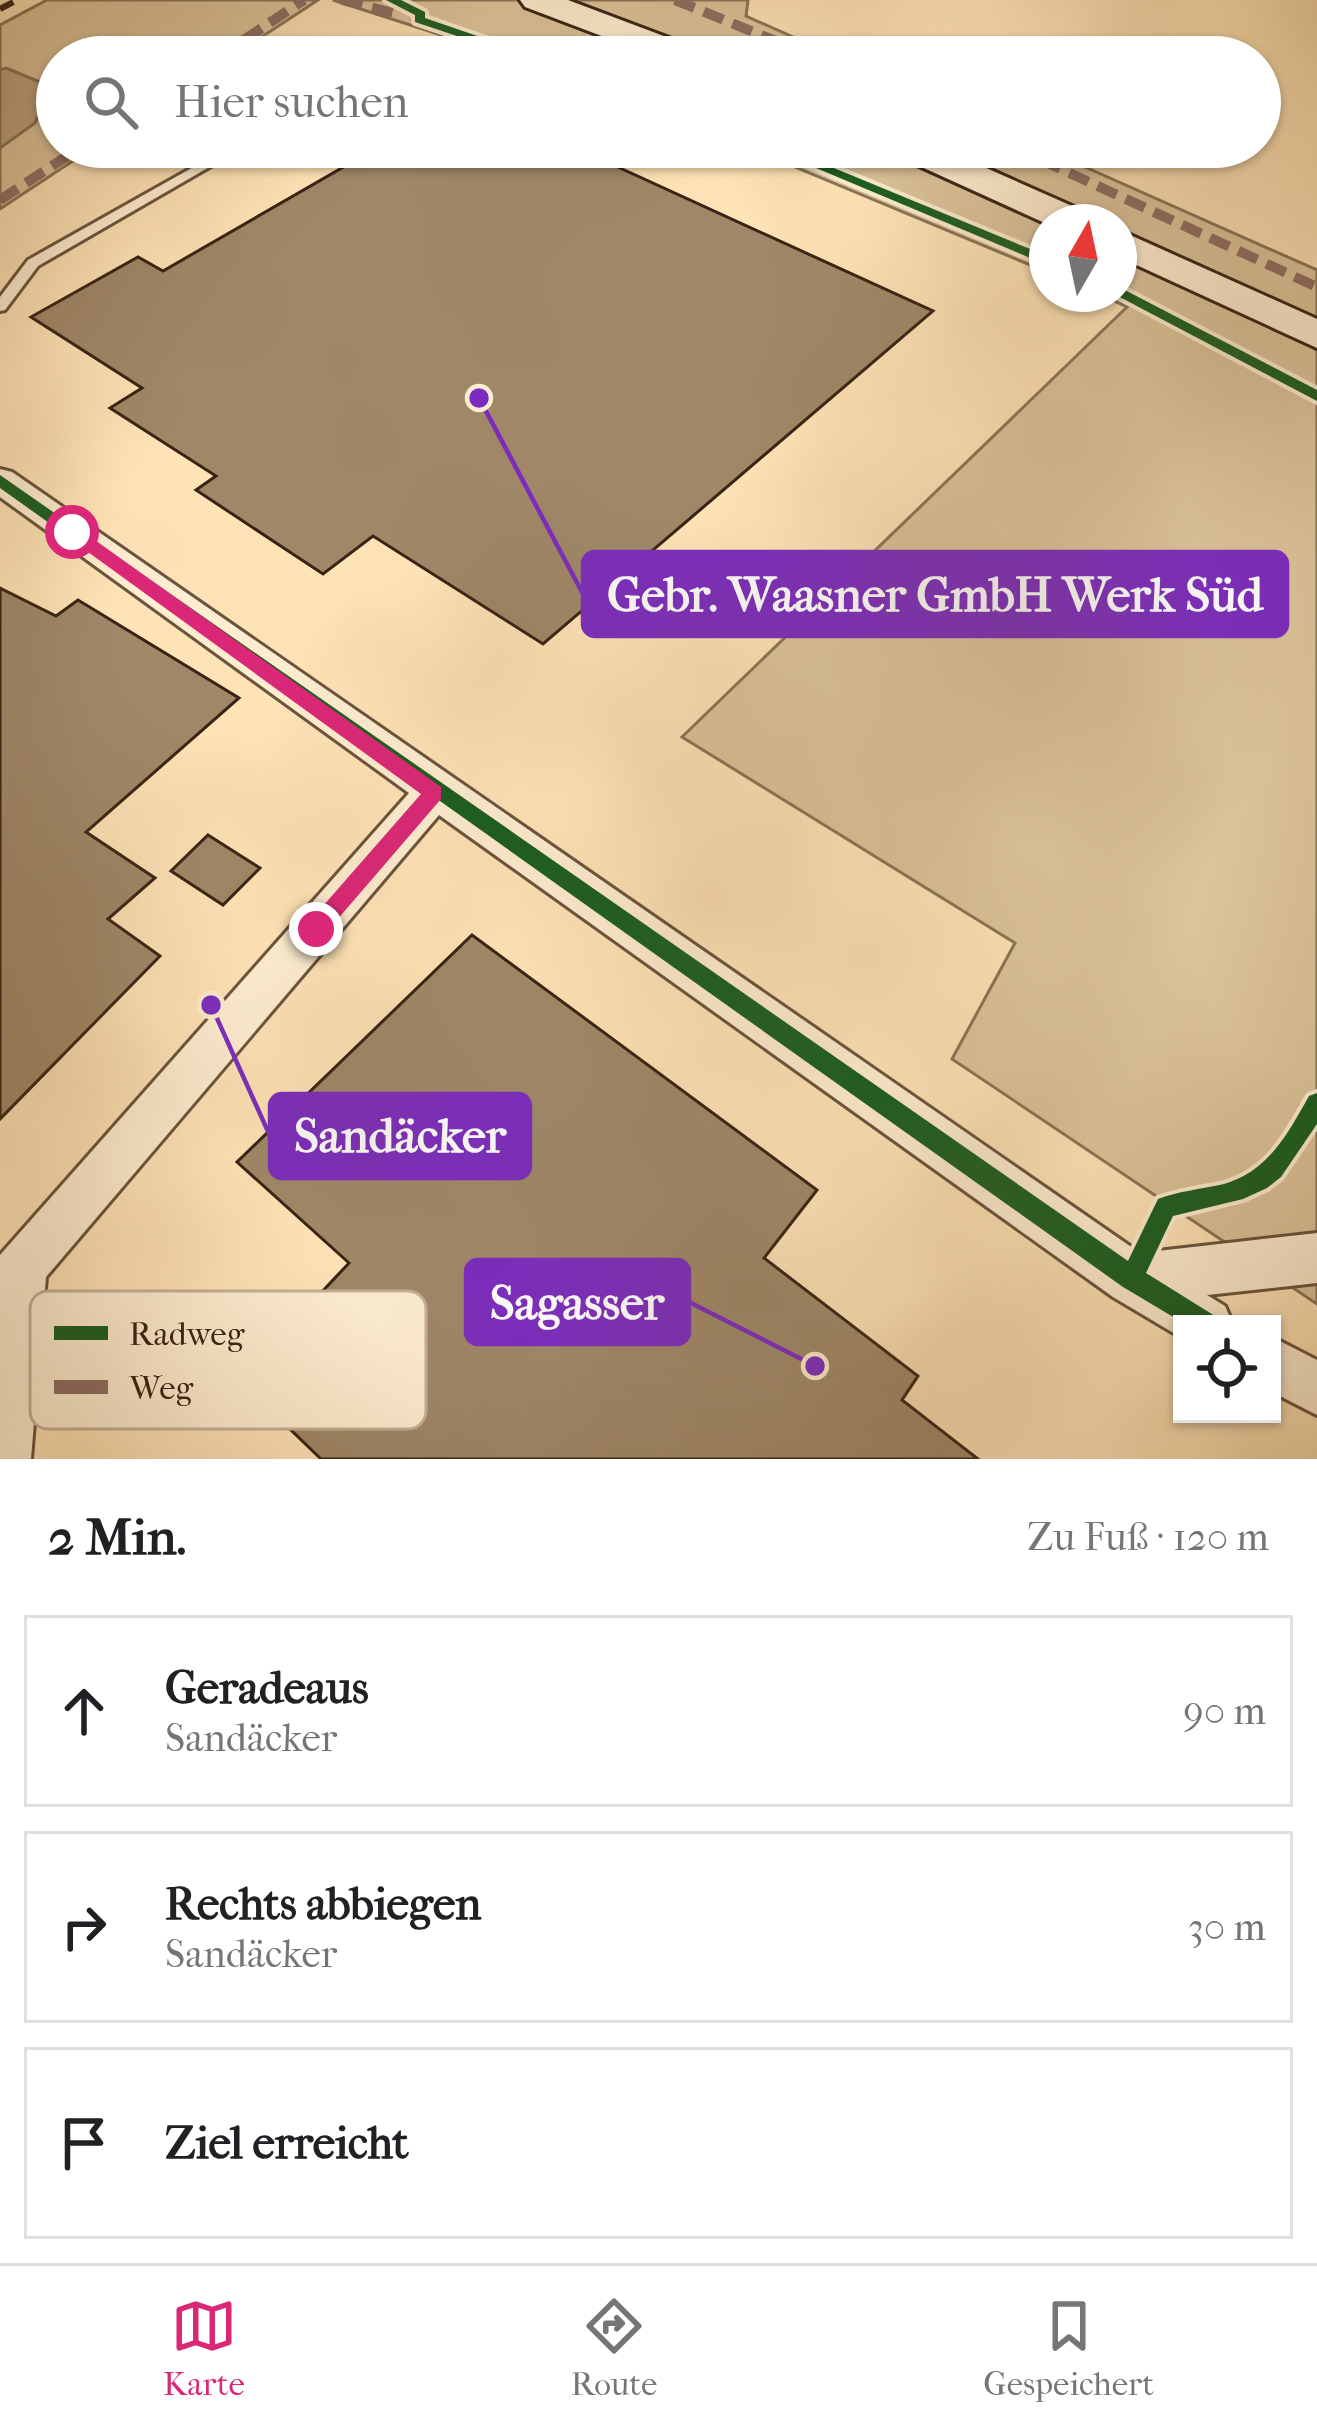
<!DOCTYPE html>
<html lang="de">
<head>
<meta charset="utf-8">
<style>
	:root { --surface:#fff; --page:#f6f6f6; --text:#202124; --muted:#757577; --line:#e0e0e0; --accent:#db2777 }
	body { margin:0; font-family:"IM FELL French Canon",serif; background:var(--page); color:var(--text) }
	.controls { position:absolute; right:36px; bottom:36px; display:grid; overflow:hidden; border-radius:0px; box-shadow:0 3px 9px #0004 }
	.controls button { width:108px; height:108px; display:grid; place-items:center; padding:0; border:0; border-bottom:3px solid var(--line); background:var(--surface); color:var(--text); font:60px sans-serif }
	.compass { position:absolute; left:1029px; top:204px; width:108px; height:108px; border-radius:50%; background:var(--surface); box-shadow:0 3px 9px #0004; rotate:9deg }
	.stop { position:absolute; width:36px; height:36px; margin:-27px; border:9px solid #db2777; border-radius:50%; background:#fff }
	.stop.end { background:#db2777; border-color:#fff; box-shadow:0 3px 12px #0008 }
	.list { margin:0; padding:0; list-style:none }
	h2 { display:flex; justify-content:space-between; align-items:center; height:156px; margin:0; padding:0 48px; font-size:51px }
	h2 small { font-size:39px; font-weight:400; color:var(--muted) }
	.list li { display:grid; grid-template-columns:78px 1fr auto; gap:36px; align-items:center; box-sizing:border-box; height:192px; margin:0 24px 24px; padding:0 24px; border:3px solid var(--line); border-radius:0px }
	.list b { display:block; font-size:45px; white-space:nowrap }
	.list p { margin:0; font-size:39px; white-space:nowrap; color:var(--muted) }
	.list em { font-size:39px; font-style:normal; color:var(--muted) }
	.icon { flex:none; width:66px; height:66px; fill:none; stroke:currentColor; stroke-width:2; stroke-linecap:round; stroke-linejoin:round }
	.map { position:relative; flex:none; width:1317px; height:1459px; overflow:hidden }
	.search { position:absolute; background:var(--surface); box-shadow:0 3px 9px #0004; left:36px; right:36px; top:36px; height:132px; display:flex; align-items:center; gap:30px; box-sizing:border-box; padding:0 42px; border-radius:66px; color:var(--muted); font-size:45px }
	.sheet { height:804px; background:var(--surface) }
	nav { display:flex; justify-content:space-around; align-items:center; box-sizing:border-box; height:168px; border-top:3px solid var(--line); background:var(--surface); font-size:33px; color:var(--muted) }
	nav a { display:grid; justify-items:center; gap:6px }
	nav .on { color:var(--accent) }
	.map>svg:first-child { display:block }
	.green { fill:#dcc39a; stroke:#8a7457; stroke-width:3 }
	.water { fill:#bba27f; stroke:#877054; stroke-width:3 }
	.building { fill:#9f8768; stroke:#382414; stroke-width:3 }
	.lines { fill:none; stroke-linecap:round; stroke-linejoin:round }
	.service-casing { stroke:#6a543c; stroke-width:6 }
	.minor-casing { stroke:#6a543c; stroke-width:6 }
	.secondary-casing { stroke:#382414; stroke-width:6 }
	.service { fill:#feedd0; fill-rule:evenodd }
	.minor { fill:#feedd0; fill-rule:evenodd }
	.secondary { fill:#feedd0; fill-rule:evenodd }
	.rail { stroke:#382414; stroke-width:6; stroke-dasharray:15 15; stroke-linecap:butt }
	.quiet { stroke:#8d6e63; stroke-width:10; stroke-dasharray:21 10; stroke-linecap:butt }
	.cycleway-casing { stroke:#feedd0; stroke-width:8 }
	.cycleway { fill:#1b5e20; fill-rule:evenodd }
	.route { fill:#db2777 }
	.key { fill:#feedd0; stroke:#c3b198; stroke-width:3 }
	.key-label { font-size:33px; fill:#382414 }
	.leader { fill:none; stroke:#7b2cbf; stroke-width:4.5 }
	.callout-dot { fill:#7b2cbf; stroke:#feedd0; stroke-width:4.5 }
	.callout { fill:#7b2cbf; stroke:#7b2cbf; stroke-width:4.5 }
	.callout-label { font-size:48px; text-anchor:middle; font-weight:bold; fill:#fff }
</style>
</head>
<body>
<div class="map">
<svg width="1317" height="1459" viewBox="0 0 1317 1459">
	<rect width="100%" height="100%" fill="#fee3b6"/>
	<filter id="stains"><feTurbulence type="fractalNoise" baseFrequency=".00167" numOctaves="4"/><feColorMatrix values="0 0 0 0 .2 0 0 0 0 .09 0 0 0 0 .02 0 0 0 .5 -.17"/></filter>
	<radialGradient id="worn" r=".72"><stop offset=".6" stop-color="#630" stop-opacity="0"/><stop offset="1" stop-color="#630" stop-opacity=".3"/></radialGradient>
	<g class="green">
		<path d="M47,0H318L231,57H57V147H94L0,209V25Z"/>
		<path d="M333,0H748L746,16L838,57H509Z"/>
		<path d="M747,147H1040L1317,270V1304L952,1059L1015,943L682,737L1127,307L1099,294H1119V222H1047V272Z"/>
	</g>
	<path class="water" d="M6,68L52,87L35,123L0,148V70Z"/>
	<g class="building">
		<path d="M389,147H574L933,311L543,644L373,536L323,574L196,490L216,476L110,408L142,388L31,317L138,257L163,271L354,161L360,164Z"/>
		<path d="M0,588L56,616L78,600L239,698L86,832L155,878L108,919L160,956L0,1119Z"/>
		<path d="M208,835L260,868L223,905L171,871Z"/>
		<path d="M472,935L817,1190L764,1258L918,1376L902,1400L978,1459H321L239,1380L349,1263L237,1162Z"/>
	</g>
	<g class="lines">
		<defs>
			<path id="service" d="M229,147H244L38,266L5,310L0,311V297L28,260Z"/>
			<g id="minor">
				<path d="M0,469L12,472L1140,1253L1317,1233V1283L1207,1295L1225,1306L1233,1324H1182V1338L1113,1297L439,815L46,1277L31,1459H0V1255L409,793L0,497Z"/>
				<path d="M1272,1337L1317,1360V1415L1272,1392Z"/>
			</g>
			<g id="secondary">
				<path d="M520,0H568L701,50L707,57H657L525,7Z"/>
				<path d="M889,147H939L1090,214L1096,222L1047,224L895,155Z"/>
				<path d="M1119,230L1317,319V348L1119,257Z"/>
			</g>
		</defs>
		<use href="#service" class="service-casing"/>
		<use href="#minor" class="minor-casing"/>
		<use href="#secondary" class="secondary-casing"/>
		<use href="#service" class="service"/>
		<use href="#minor" class="minor"/>
		<use href="#secondary" class="secondary"/>
		<path class="rail" d="M0,9L17,0"/>
		<g class="quiet">
			<path d="M342,0L401,15"/>
			<path d="M675,0L815,57"/>
			<path d="M218,57L304,0"/>
			<path d="M1013,147L1317,287"/>
			<path d="M0,200L81,147"/>
		</g>
		<defs>
			<g id="cycleway">
				<path d="M386,0H401L425,12V18L538,57H520L415,22V15Z"/>
				<path d="M766,147H783L1047,256V265Z"/>
				<path d="M1119,287L1317,390V401L1114,294H1119Z"/>
				<path d="M0,475L1128,1261L1158,1199C1179,1191 1202,1189 1224,1184C1269,1171 1288,1133 1309,1096L1317,1093V1124L1281,1177L1267,1188L1243,1199L1173,1216L1146,1273L1215,1316L1219,1324H1185L1123,1287L0,488Z"/>
			</g>
		</defs>
		<use href="#cycleway" class="cycleway-casing"/>
		<use href="#cycleway" class="cycleway"/>
	</g>
	<path class="route" d="M66,528H78L441,787V799L324,935H309V922L421,794L66,536Z"/>
	<rect x="30" y="1291" width="396" height="138" rx="18" class="key"/>
	<rect x="54" y="1326" width="54" height="14" fill="#1b5e20"/>
	<rect x="54" y="1380" width="54" height="14" fill="#8d6e63"/>
	<g class="key-label">
		<text x="129" y="1345">Radweg</text>
		<text x="129" y="1399">Weg</text>
	</g>
	<path class="leader" d="M479 398L583 594M211 1005L270 1136M815 1366L689 1302"/>
	<g class="callout-dot">
		<circle cx="479" cy="398" r="12"/>
		<circle cx="211" cy="1005" r="12"/>
		<circle cx="815" cy="1366" r="12"/>
	</g>
	<g class="callout">
		<rect x="583" y="552" width="704" height="84" rx="12"/>
		<rect x="270" y="1094" width="260" height="84" rx="12"/>
		<rect x="466" y="1260" width="223" height="84" rx="12"/>
	</g>
	<g class="callout-label">
		<text x="935" y="611">Gebr. Waasner GmbH Werk Süd</text>
		<text x="400" y="1152">Sandäcker</text>
		<text x="577" y="1319">Sagasser</text>
	</g>
	<rect width="100%" height="100%" filter="url(#stains)"/>
	<rect width="100%" height="100%" fill="url(#worn)"/>
</svg>
<div class="controls">
<button><svg class="icon" aria-label="locate" viewBox="0 0 24 24"><circle cx="12" cy="12" r="6"/><path d="M12 2v4M12 18v4M2 12h4M18 12h4"/></svg></button>
</div>
<svg class="compass" viewBox="-18 -18 36 36"><path d="M0-13l5 13h-10z" fill="#e53935"/><path d="M0 13l5-13h-10z" fill="#757577"/></svg>
<div class="stop" style="left:72px;top:532px"></div>
<div class="stop end" style="left:316px;top:929px"></div>
<div class="search"><svg class="icon" aria-label="search" viewBox="0 0 24 24"><circle cx="10" cy="10" r="6"/><path d="M15 15l6 6"/></svg>Hier suchen</div>
</div>
<section class="sheet">
<h2>2 Min.<small>Zu Fuß · 120 m</small></h2>
<ul class="list">
<li><svg class="icon" aria-label="ahead" viewBox="0 0 24 24"><path d="M12 20V5M6 11l6-6 6 6"/></svg><div><b>Geradeaus</b><p>Sandäcker</p></div><em>90 m</em></li>
<li><svg class="icon" aria-label="right" viewBox="0 0 24 24"><path d="M7 20v-9h11M14 6l5 5-5 5"/></svg><div><b>Rechts abbiegen</b><p>Sandäcker</p></div><em>30 m</em></li>
<li><svg class="icon" aria-label="arrive" viewBox="0 0 24 24"><path d="M6 21V4h12l-3 4 3 4H6"/></svg><div><b>Ziel erreicht</b></div></li>
</ul>
</section>
<nav>
<a class="on"><svg class="icon" aria-label="map" viewBox="0 0 24 24"><path d="M3 6l6-2 6 2 6-2v14l-6 2-6-2-6 2zM9 4v14M15 6v14"/></svg>Karte</a>
<a><svg class="icon" aria-label="directions" viewBox="0 0 24 24"><path d="M12 3l9 9-9 9-9-9zM9 14v-3h6M13 9l2 2-2 2"/></svg>Route</a>
<a><svg class="icon" aria-label="saved" viewBox="0 0 24 24"><path d="M7 4h10v16l-5-4-5 4z"/></svg>Gespeichert</a>
</nav>
</body>
</html>
